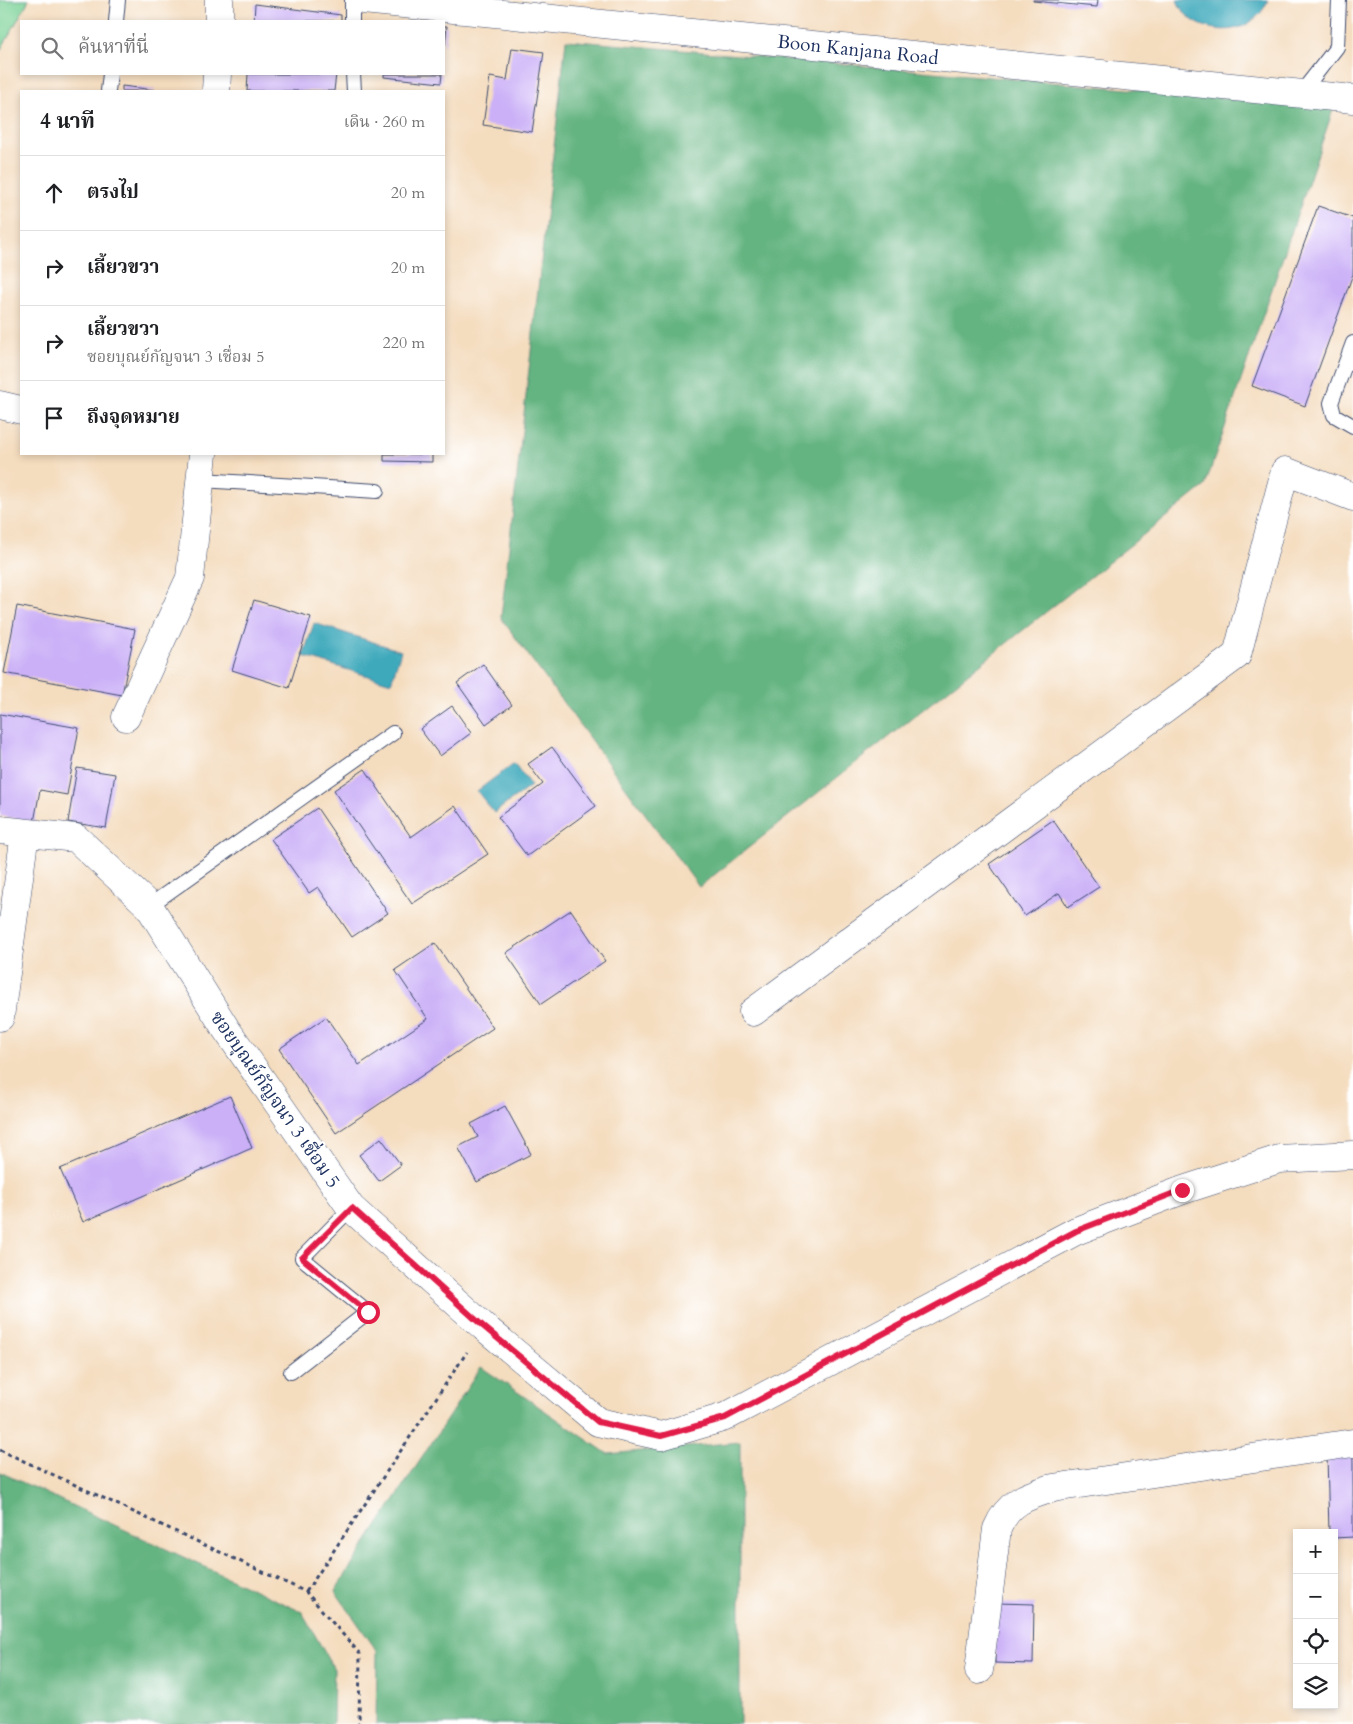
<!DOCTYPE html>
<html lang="th">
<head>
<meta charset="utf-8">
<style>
	:root { --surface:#fff; --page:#f2f2f2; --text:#202124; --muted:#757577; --line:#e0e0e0 }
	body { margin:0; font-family:Cardo,"Noto Serif Thai",serif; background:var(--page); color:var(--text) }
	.controls { position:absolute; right:15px; bottom:15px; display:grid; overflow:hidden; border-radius:0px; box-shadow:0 2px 8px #0003 }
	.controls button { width:45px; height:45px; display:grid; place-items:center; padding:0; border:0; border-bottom:1px solid var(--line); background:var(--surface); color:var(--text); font:25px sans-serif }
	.stop { position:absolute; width:15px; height:15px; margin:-11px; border:4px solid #e11d48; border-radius:50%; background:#fff }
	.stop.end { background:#e11d48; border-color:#fff; box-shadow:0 1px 5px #0008 }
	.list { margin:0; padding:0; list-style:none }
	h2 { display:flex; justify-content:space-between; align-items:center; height:65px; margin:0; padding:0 20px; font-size:21px }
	h2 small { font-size:16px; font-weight:400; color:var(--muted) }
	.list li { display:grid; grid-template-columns:32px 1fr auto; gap:15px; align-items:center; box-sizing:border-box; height:75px; padding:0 20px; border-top:1px solid var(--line) }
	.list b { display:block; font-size:19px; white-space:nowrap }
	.list p { margin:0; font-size:16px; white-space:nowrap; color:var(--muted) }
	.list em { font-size:16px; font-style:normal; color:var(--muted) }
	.icon { flex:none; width:28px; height:28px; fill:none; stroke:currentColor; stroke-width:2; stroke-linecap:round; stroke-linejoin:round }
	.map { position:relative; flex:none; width:1353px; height:1724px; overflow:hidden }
	.search { position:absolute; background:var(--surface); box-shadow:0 2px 8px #0003; left:20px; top:20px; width:425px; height:55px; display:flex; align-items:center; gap:12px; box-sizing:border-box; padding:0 18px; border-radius:0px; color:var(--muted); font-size:19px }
	.panel { position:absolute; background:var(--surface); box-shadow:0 2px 8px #0003; left:20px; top:90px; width:425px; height:365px; border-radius:0px }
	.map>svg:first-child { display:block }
	.green { fill:#7bd297; stroke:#4b807a }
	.forest { fill:#64b480; stroke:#40726f }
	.water { fill:#3ca9bb; stroke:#2c6c8c }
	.building { fill:#cbb0f7 }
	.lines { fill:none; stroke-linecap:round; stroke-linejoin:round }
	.service-casing { stroke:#3c496c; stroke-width:16 }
	.minor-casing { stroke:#3c496c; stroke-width:29 }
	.tertiary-casing { stroke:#3c496c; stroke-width:29 }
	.path { stroke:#3c496c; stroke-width:3; stroke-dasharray:4 4; stroke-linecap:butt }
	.service { stroke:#fff; stroke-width:14 }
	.minor { stroke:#fff; stroke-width:28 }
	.tertiary { stroke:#fff; stroke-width:28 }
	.route { stroke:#e11d48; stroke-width:6 }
	.labels { text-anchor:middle; stroke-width:4; stroke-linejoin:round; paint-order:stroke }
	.street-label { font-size:19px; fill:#1b2f5e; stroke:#fff }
</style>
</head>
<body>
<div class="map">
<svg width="1353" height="1724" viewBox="0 0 1353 1724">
	<rect width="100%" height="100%" fill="#fff"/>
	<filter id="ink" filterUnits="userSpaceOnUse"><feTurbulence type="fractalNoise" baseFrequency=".02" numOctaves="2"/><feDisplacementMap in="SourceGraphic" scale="10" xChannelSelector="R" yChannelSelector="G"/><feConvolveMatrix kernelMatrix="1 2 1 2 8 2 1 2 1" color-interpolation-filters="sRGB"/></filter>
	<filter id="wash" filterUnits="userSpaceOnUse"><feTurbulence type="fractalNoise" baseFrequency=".0096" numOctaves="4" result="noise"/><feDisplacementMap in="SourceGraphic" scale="20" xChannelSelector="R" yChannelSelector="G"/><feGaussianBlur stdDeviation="1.12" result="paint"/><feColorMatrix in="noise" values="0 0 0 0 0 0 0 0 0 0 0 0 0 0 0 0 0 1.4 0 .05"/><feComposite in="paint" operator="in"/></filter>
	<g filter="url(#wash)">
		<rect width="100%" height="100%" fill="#f4dcbe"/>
		<path class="green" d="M0,0H29L0,51Z"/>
		<g class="forest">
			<path d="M566,40L1334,107L1205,486L699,887L501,618Z"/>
			<path d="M481,1367L608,1454L740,1442V1724H376L377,1651L335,1591Z"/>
			<path d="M0,1472L302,1612L334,1669L333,1724H0Z"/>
		</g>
		<g class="water">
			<path d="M1177,0H1268C1264,10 1258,17 1249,23C1225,38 1186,27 1177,0Z"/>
			<path d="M314,623L401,651L391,683L303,656Z"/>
			<path d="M514,763L531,786L494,813L477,791Z"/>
		</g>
		<g id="blocks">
			<g class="building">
				<path d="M1033,0H1098L1097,7L1033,1Z"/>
				<path d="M255,4L341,15V21H254Z"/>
				<path d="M444,26H447L445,45H444Z"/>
				<path d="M512,48L544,52L532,132L483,125L490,77L507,80Z"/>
				<path d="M248,74H336L334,91H247Z"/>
				<path d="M384,74H442L441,83L384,77Z"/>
				<path d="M122,86L155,90V91H122Z"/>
				<path d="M1318,206L1353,218V274L1305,406L1252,386Z"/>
				<path d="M384,454H432V462L384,461Z"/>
				<path d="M254,600L311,617L289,688L232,670Z"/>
				<path d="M17,606L135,629L122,695L4,673Z"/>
				<path d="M483,664L512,705L486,724L457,683Z"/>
				<path d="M452,706L471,733L440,756L420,729Z"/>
				<path d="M0,714L79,728L67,795L40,790L34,822L0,816Z"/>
				<path d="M552,747L596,806L527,856L498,817L543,784L528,764Z"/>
				<path d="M77,768L115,774L106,828L68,822Z"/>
				<path d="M365,769L411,837L455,806L488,854L412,904L334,790Z"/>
				<path d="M317,808L388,913L352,937L318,887L309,893L271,839Z"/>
				<path d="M1053,820L1099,887L1068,907L1059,893L1025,916L989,864Z"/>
				<path d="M571,910L605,961L541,1004L506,953Z"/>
				<path d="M435,943L493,1028L336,1133L279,1049L326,1017L359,1065L428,1019L395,970Z"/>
				<path d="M230,1096L252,1148L83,1222L60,1169Z"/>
				<path d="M505,1106L531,1154L477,1182L458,1147L478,1137L471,1124Z"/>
				<path d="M381,1138L401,1165L379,1181L359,1155Z"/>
				<path d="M1353,1454V1537L1334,1538V1533H1329L1327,1455Z"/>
				<path d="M996,1603L1034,1604L1033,1664L995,1663Z"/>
			</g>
		</g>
	</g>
	<g filter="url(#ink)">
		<use href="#blocks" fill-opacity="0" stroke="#3c496c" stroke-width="1"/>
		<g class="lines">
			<defs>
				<g id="service">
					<path d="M352,0V21"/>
					<path d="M116,21L118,0"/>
					<path d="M353,74L354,91"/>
					<path d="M108,91L110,74"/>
					<path d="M1301,93L1337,47L1339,0"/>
					<path d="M1353,343L1331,403L1334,415L1353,426"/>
					<path d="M201,480L377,491"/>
					<path d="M149,906L393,733"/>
					<path d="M291,1372L368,1312L302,1258L351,1208"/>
				</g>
				<g id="minor">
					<path d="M219,21V0"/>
					<path d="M216,91L217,74"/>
					<path d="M0,405L21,410"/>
					<path d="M126,717L190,578L203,454"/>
					<path d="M0,830L76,838L149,906L226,1029L351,1208L484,1327L598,1422L661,1436L725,1417L1076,1231L1183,1190L1279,1159L1353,1155"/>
					<path d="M753,1012L1237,655L1285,471L1353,497"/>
					<path d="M0,1017L25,833"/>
					<path d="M979,1670L997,1529C1008,1502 1026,1496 1053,1488L1353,1443"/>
				</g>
				<path id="tertiary" d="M363,0L1353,99"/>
			</defs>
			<use href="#service" class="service-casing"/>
			<use href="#minor" class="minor-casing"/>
			<use href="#tertiary" class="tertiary-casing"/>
			<g class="path">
				<path d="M0,1450L306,1592L360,1654L359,1724"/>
				<path d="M306,1592L467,1352"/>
			</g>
			<use href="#service" class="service"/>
			<use href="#minor" class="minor"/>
			<use href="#tertiary" class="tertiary"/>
		</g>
	</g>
	<g class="lines" filter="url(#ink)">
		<path class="route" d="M368,1312L302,1258L352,1208L484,1327L598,1422L661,1436L725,1418L1076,1231L1182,1190"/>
	</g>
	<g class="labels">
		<g class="street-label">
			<text transform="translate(858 49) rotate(6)" y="7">Boon Kanjana Road</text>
			<text transform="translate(276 1099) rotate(55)" y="7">ซอยบุณย์กัญจนา 3 เชื่อม 5</text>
		</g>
	</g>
</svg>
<div class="controls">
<button>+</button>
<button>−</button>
<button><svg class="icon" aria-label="locate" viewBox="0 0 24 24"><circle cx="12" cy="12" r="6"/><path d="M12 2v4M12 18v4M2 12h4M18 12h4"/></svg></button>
<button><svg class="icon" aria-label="layers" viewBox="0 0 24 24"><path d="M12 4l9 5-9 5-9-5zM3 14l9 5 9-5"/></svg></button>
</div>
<div class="stop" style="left:368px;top:1312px"></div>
<div class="stop end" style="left:1182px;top:1190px"></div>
<div class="search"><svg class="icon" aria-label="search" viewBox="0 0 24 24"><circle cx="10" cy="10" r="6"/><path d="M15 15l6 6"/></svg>ค้นหาที่นี่</div>
<section class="panel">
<h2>4 นาที<small>เดิน · 260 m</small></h2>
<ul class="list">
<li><svg class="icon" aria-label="ahead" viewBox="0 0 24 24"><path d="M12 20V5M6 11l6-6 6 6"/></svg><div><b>ตรงไป</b></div><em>20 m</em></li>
<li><svg class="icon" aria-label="right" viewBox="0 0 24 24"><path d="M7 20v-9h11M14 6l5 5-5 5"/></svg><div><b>เลี้ยวขวา</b></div><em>20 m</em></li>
<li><svg class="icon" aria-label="right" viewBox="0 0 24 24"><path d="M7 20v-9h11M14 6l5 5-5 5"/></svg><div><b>เลี้ยวขวา</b><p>ซอยบุณย์กัญจนา 3 เชื่อม 5</p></div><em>220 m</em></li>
<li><svg class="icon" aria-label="arrive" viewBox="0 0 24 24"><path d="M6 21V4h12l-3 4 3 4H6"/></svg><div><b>ถึงจุดหมาย</b></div></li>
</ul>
</section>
</div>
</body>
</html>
